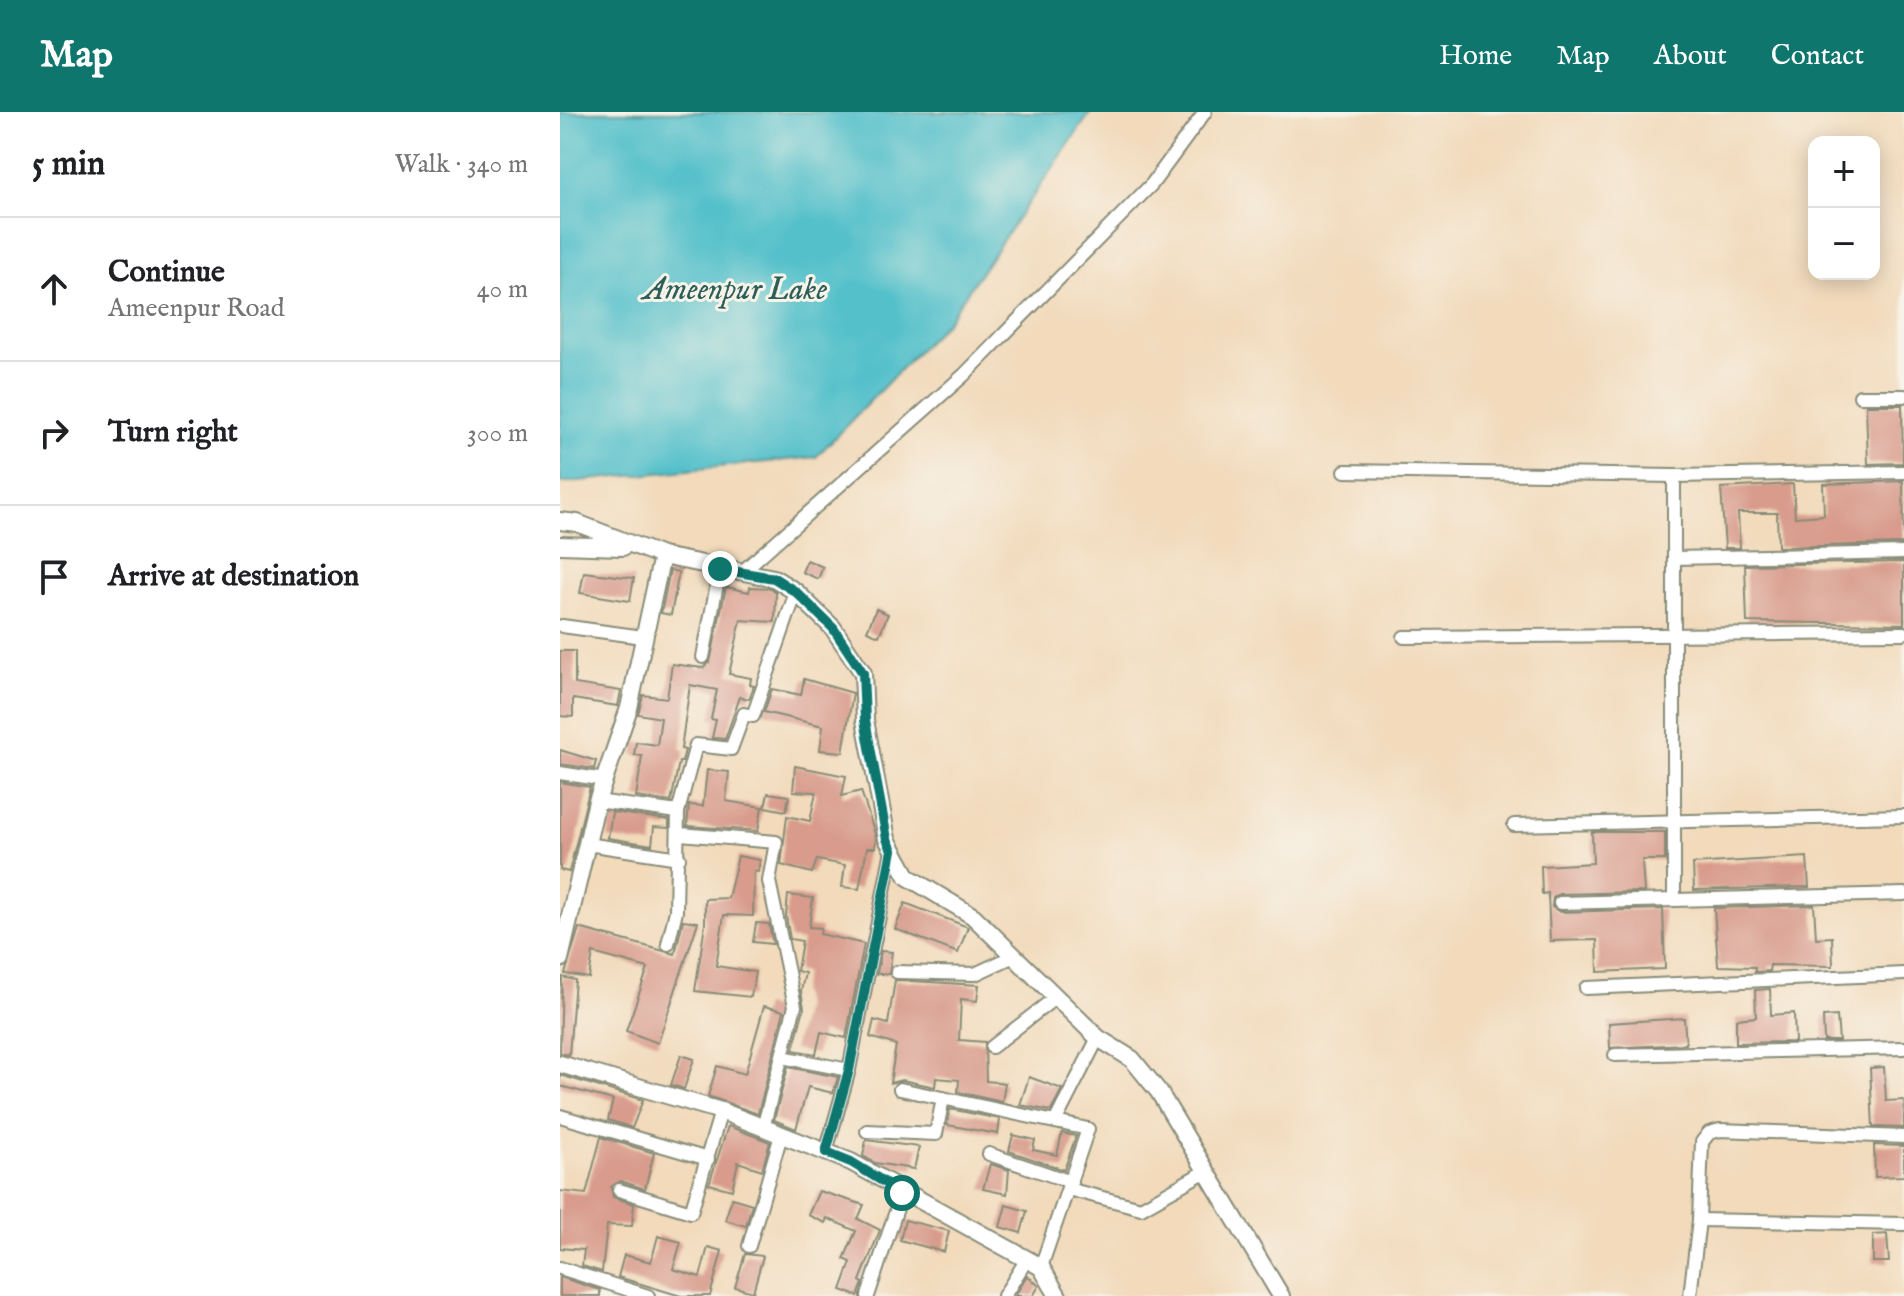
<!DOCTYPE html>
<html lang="en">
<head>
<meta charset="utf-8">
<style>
	:root { --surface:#fff; --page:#f2f2f2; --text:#202124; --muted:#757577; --line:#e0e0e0; --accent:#0f766e }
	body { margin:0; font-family:"IM FELL English",serif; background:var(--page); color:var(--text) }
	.controls { position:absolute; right:24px; top:24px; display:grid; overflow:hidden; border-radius:16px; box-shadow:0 4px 20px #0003 }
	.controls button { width:72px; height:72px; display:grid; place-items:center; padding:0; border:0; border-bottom:2px solid var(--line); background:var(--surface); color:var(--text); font:40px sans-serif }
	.stop { position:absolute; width:24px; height:24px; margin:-18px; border:6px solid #0f766e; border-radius:50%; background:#fff }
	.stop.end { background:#0f766e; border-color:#fff; box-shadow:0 2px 8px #0008 }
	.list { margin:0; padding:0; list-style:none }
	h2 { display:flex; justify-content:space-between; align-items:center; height:104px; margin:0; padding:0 32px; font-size:34px }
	h2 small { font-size:26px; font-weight:400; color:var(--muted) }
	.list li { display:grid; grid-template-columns:52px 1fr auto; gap:24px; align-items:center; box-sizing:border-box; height:144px; padding:0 32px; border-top:2px solid var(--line) }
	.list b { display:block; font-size:30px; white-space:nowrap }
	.list p { margin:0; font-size:26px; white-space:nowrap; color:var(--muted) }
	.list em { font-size:26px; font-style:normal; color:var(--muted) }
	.icon { flex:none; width:44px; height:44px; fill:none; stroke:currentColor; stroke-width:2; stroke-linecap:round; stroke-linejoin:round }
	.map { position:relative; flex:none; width:1344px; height:1184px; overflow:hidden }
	header { display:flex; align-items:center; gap:48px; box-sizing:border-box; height:112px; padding:0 40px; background:var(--accent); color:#fff }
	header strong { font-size:38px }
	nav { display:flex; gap:44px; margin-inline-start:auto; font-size:28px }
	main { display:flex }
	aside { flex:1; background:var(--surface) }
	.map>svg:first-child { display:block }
	.water { fill:#53c0ca; stroke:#397e7f; stroke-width:2 }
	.building { fill:#d89b8c }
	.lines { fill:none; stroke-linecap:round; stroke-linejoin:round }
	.minor-casing { stroke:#888c78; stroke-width:16 }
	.tertiary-casing { stroke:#888c78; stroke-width:20 }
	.minor { stroke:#fff; stroke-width:12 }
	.tertiary { stroke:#fff; stroke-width:16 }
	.route { stroke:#0f766e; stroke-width:10 }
	.labels { text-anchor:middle; stroke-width:6; stroke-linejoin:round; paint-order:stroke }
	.water-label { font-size:32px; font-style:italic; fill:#2c5e5a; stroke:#f7f3e8 }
</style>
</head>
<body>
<header>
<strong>Map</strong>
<nav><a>Home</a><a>Map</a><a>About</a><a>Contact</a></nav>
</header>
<main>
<aside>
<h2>5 min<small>Walk · 340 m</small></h2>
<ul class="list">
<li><svg class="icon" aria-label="ahead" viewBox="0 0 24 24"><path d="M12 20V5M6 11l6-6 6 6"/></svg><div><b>Continue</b><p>Ameenpur Road</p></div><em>40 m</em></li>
<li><svg class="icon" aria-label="right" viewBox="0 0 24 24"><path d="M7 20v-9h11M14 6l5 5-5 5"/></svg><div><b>Turn right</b></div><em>300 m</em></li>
<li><svg class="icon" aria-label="arrive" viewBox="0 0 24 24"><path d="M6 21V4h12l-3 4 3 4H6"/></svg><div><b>Arrive at destination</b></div></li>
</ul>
</aside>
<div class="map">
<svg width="1344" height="1184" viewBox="0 0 1344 1184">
	<rect width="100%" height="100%" fill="#f7f3e8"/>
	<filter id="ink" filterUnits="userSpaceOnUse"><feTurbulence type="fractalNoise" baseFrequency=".0125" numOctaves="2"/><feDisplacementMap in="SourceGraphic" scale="16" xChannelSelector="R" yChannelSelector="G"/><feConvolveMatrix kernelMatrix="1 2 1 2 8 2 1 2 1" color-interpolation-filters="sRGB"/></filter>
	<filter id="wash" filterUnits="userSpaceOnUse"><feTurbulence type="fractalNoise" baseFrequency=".006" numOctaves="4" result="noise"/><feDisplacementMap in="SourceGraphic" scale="32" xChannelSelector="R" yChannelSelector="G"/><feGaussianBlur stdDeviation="1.8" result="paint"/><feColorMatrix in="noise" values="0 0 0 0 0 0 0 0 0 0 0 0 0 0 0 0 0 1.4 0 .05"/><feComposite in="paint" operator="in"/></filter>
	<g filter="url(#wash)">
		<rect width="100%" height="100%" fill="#f2dabb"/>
		<path class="water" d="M0,0H531L387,209L256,345L0,371Z"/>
		<g id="blocks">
			<g class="building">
				<path d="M1306,293H1342L1343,351L1308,352Z"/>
				<path d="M1343,369L1344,432L1218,435L1217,401H1178L1180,436H1165L1161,376L1233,372L1235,405L1264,403L1263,372Z"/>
				<path d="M247,448L263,455L258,467L242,460Z"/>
				<path d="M1344,450V512L1187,510L1185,453Z"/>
				<path d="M110,458L119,460L111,503L101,501Z"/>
				<path d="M24,460L74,466L70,489L20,481Z"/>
				<path d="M166,475L189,480L190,475L210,476L216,480L215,510L181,508L169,562L191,566L190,573L194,574L189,587L180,585L165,627L152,626L156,608L151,607L157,578L130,573L121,637L125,638L122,650H119L111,690L76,685L82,644L74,643L76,630L97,633L101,606L78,602L83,583L107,586L112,552L143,556L150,550Z"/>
				<path d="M316,497L328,502L319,524L307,519Z"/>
				<path d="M0,539H15V572L61,579L58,594L13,587V605L0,604Z"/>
				<path d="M244,567L293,581L283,640L260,638L263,614L204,600L212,577L241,583Z"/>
				<path d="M0,638L36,649L34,657L0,652Z"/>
				<path d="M235,654L286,664L282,684L301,679L316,725L315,736H307L299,777L282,775L285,753L257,748L252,761L221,753L227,704L250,709L256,680L233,679Z"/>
				<path d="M147,658L169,660L166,689L202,695L198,719L127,714L129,693L143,694Z"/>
				<path d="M0,670L30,675L9,760L0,758Z"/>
				<path d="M208,681L229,684L226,699L205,695Z"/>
				<path d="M52,700L109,708V716L94,715L92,733L48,726Z"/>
				<path d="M1032,720H1105V748H1082L1084,780L999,782L993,786L992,795L1000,800L1103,797L1105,857L1038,860L1037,828L990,829L988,781L982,782L981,754L1033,751Z"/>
				<path d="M178,744L200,748L198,760L194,759L193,804L164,803L156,854L195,860L191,885L135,879L145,812V787L168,786Z"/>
				<path d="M1247,745L1249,775L1134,778L1133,752Z"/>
				<path d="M228,783L253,786L249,815L261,816L260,822L304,832L286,926L261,920L256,942L233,938L244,896L241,879L245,861L237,859L242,829L230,827L226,804Z"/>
				<path d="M345,791L408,815L398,841L335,817Z"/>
				<path d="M1254,793L1256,826L1272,825L1273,854L1210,853L1209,859L1195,860V855L1158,854L1154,796Z"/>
				<path d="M123,808L138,810L98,931L66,919L88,856L33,841L29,866L5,862L19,816L115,842Z"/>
				<path d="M196,811L209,812L213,832L193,830Z"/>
				<path d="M321,839L332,840L329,862H317Z"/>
				<path d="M2,865L15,868L9,943L0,941Z"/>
				<path d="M335,868L419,873L417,889L401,887L399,928L425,930L426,969L445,971L442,990L398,980L399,968L376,966L375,975L342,968L330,971L336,933L310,925L314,908L328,912Z"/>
				<path d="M1210,877L1211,903L1234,901L1235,930L1176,931V907L1196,905L1195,878Z"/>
				<path d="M204,894L224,899L198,1002L148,984L157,954L185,962Z"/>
				<path d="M1277,904L1279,929H1264L1263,905Z"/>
				<path d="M1124,906L1126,932L1050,936L1049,911Z"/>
				<path d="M121,943L134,947L124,977L111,973Z"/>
				<path d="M228,955L278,965L273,981L248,975L236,1017L214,1008Z"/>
				<path d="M1324,955L1326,989L1344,988V1016L1313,1015L1310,956Z"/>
				<path d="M0,963L83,988L72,1016L48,1008L53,988L0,974Z"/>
				<path d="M469,965L502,977L491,999L460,993Z"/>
				<path d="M390,997L440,1007L438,1022L387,1013Z"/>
				<path d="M168,1014L210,1030L202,1058L178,1050L172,1078L149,1072Z"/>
				<path d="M502,1021L516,1024L504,1058L449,1039L453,1023L475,1028L473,1038L497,1043Z"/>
				<path d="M41,1025L94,1041L85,1077L61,1069L51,1075L53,1085L74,1092L72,1114L47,1113L42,1160L22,1154L24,1138L0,1136V1079L26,1082Z"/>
				<path d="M306,1028L359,1035L354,1057L315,1051L303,1044Z"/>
				<path d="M1314,1033L1344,1034V1064L1315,1065Z"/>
				<path d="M430,1052L449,1058L447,1082L423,1077Z"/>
				<path d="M259,1079L304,1093L298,1107L320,1118L300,1169L303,1171L298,1184L281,1178L291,1150L284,1147L296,1119L267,1106L265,1111L248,1103Z"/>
				<path d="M172,1086L192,1092L186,1114L165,1108Z"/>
				<path d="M446,1093L467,1099L461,1121L440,1115Z"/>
				<path d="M345,1108L389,1119L384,1140L340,1128Z"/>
				<path d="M1327,1122L1329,1150H1313V1123Z"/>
				<path d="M98,1124L121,1130L113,1157L140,1165L148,1135L162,1139L150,1184H121L58,1165L64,1143L91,1150Z"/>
				<path d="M185,1142L203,1144L193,1180L175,1175Z"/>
				<path d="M467,1163L479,1174L473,1184H455Z"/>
				<path d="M0,1165L40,1178V1184H0Z"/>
			</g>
		</g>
	</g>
	<g filter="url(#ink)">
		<use href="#blocks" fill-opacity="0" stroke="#888c78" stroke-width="2"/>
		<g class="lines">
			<defs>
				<g id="minor">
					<path d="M1300,284H1344"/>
					<path d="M785,359L1114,364L1344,360"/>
					<path d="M1115,446L1344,441"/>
					<path d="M183,459L404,263L592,72L645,0"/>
					<path d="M2,514L83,525"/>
					<path d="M844,525L1344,521"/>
					<path d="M143,545L160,457"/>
					<path d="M0,661L45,668"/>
					<path d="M37,689L118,700L136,633L171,637L184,602L193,604L236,480"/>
					<path d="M954,713L1344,704"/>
					<path d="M120,722L216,730L209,769L235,894L203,1016"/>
					<path d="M27,732L119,746"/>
					<path d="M1114,787V364"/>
					<path d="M1000,791L1344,782"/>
					<path d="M108,832L116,799L118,700"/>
					<path d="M337,860L415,862L454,844"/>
					<path d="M1026,876L1344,862"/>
					<path d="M432,935L496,885"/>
					<path d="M1055,943L1344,936"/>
					<path d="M222,945L289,958L332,738"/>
					<path d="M340,977L528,1017L481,1155"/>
					<path d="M0,1004L148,1047"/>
					<path d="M496,1008L538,926"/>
					<path d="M307,1019L376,1022L383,986"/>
					<path d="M266,1040L289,958"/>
					<path d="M429,1042L511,1070"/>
					<path d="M508,1077L581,1096L646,1059"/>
					<path d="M59,1078L131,1100L161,999"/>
					<path d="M1139,1108L1344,1112"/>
					<path d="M189,1134L221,1023"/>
					<path d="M0,1156L88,1184"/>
					<path d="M308,1184L342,1081"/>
					<path d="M444,1184L467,1147"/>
					<path d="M1130,1184L1139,1108L1142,1030L1149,1021L1160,1018L1344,1025"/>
				</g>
				<g id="tertiary">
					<path d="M0,409L17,411L102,444L214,466L236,480L273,516L303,561L305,608L327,727L348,765L413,804L538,926L572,947L599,980L721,1184"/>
					<path d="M0,433L63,435"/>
					<path d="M0,847L37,689L69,596L102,444"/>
					<path d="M0,952L161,999L291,1050L481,1155L498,1184"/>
				</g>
			</defs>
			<use href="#minor" class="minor-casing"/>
			<use href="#tertiary" class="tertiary-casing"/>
			<use href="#minor" class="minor"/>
			<use href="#tertiary" class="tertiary"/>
		</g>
	</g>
	<g class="lines" filter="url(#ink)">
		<path class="route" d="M160,457L214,466L236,480L273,516L303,561L305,608L327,727L332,738L289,958L266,1040L291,1050L342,1081"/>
	</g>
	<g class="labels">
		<g class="water-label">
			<text x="175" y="187">Ameenpur Lake</text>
		</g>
	</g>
</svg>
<div class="controls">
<button>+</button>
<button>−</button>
</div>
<div class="stop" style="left:342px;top:1081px"></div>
<div class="stop end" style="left:160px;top:457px"></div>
</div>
</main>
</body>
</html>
